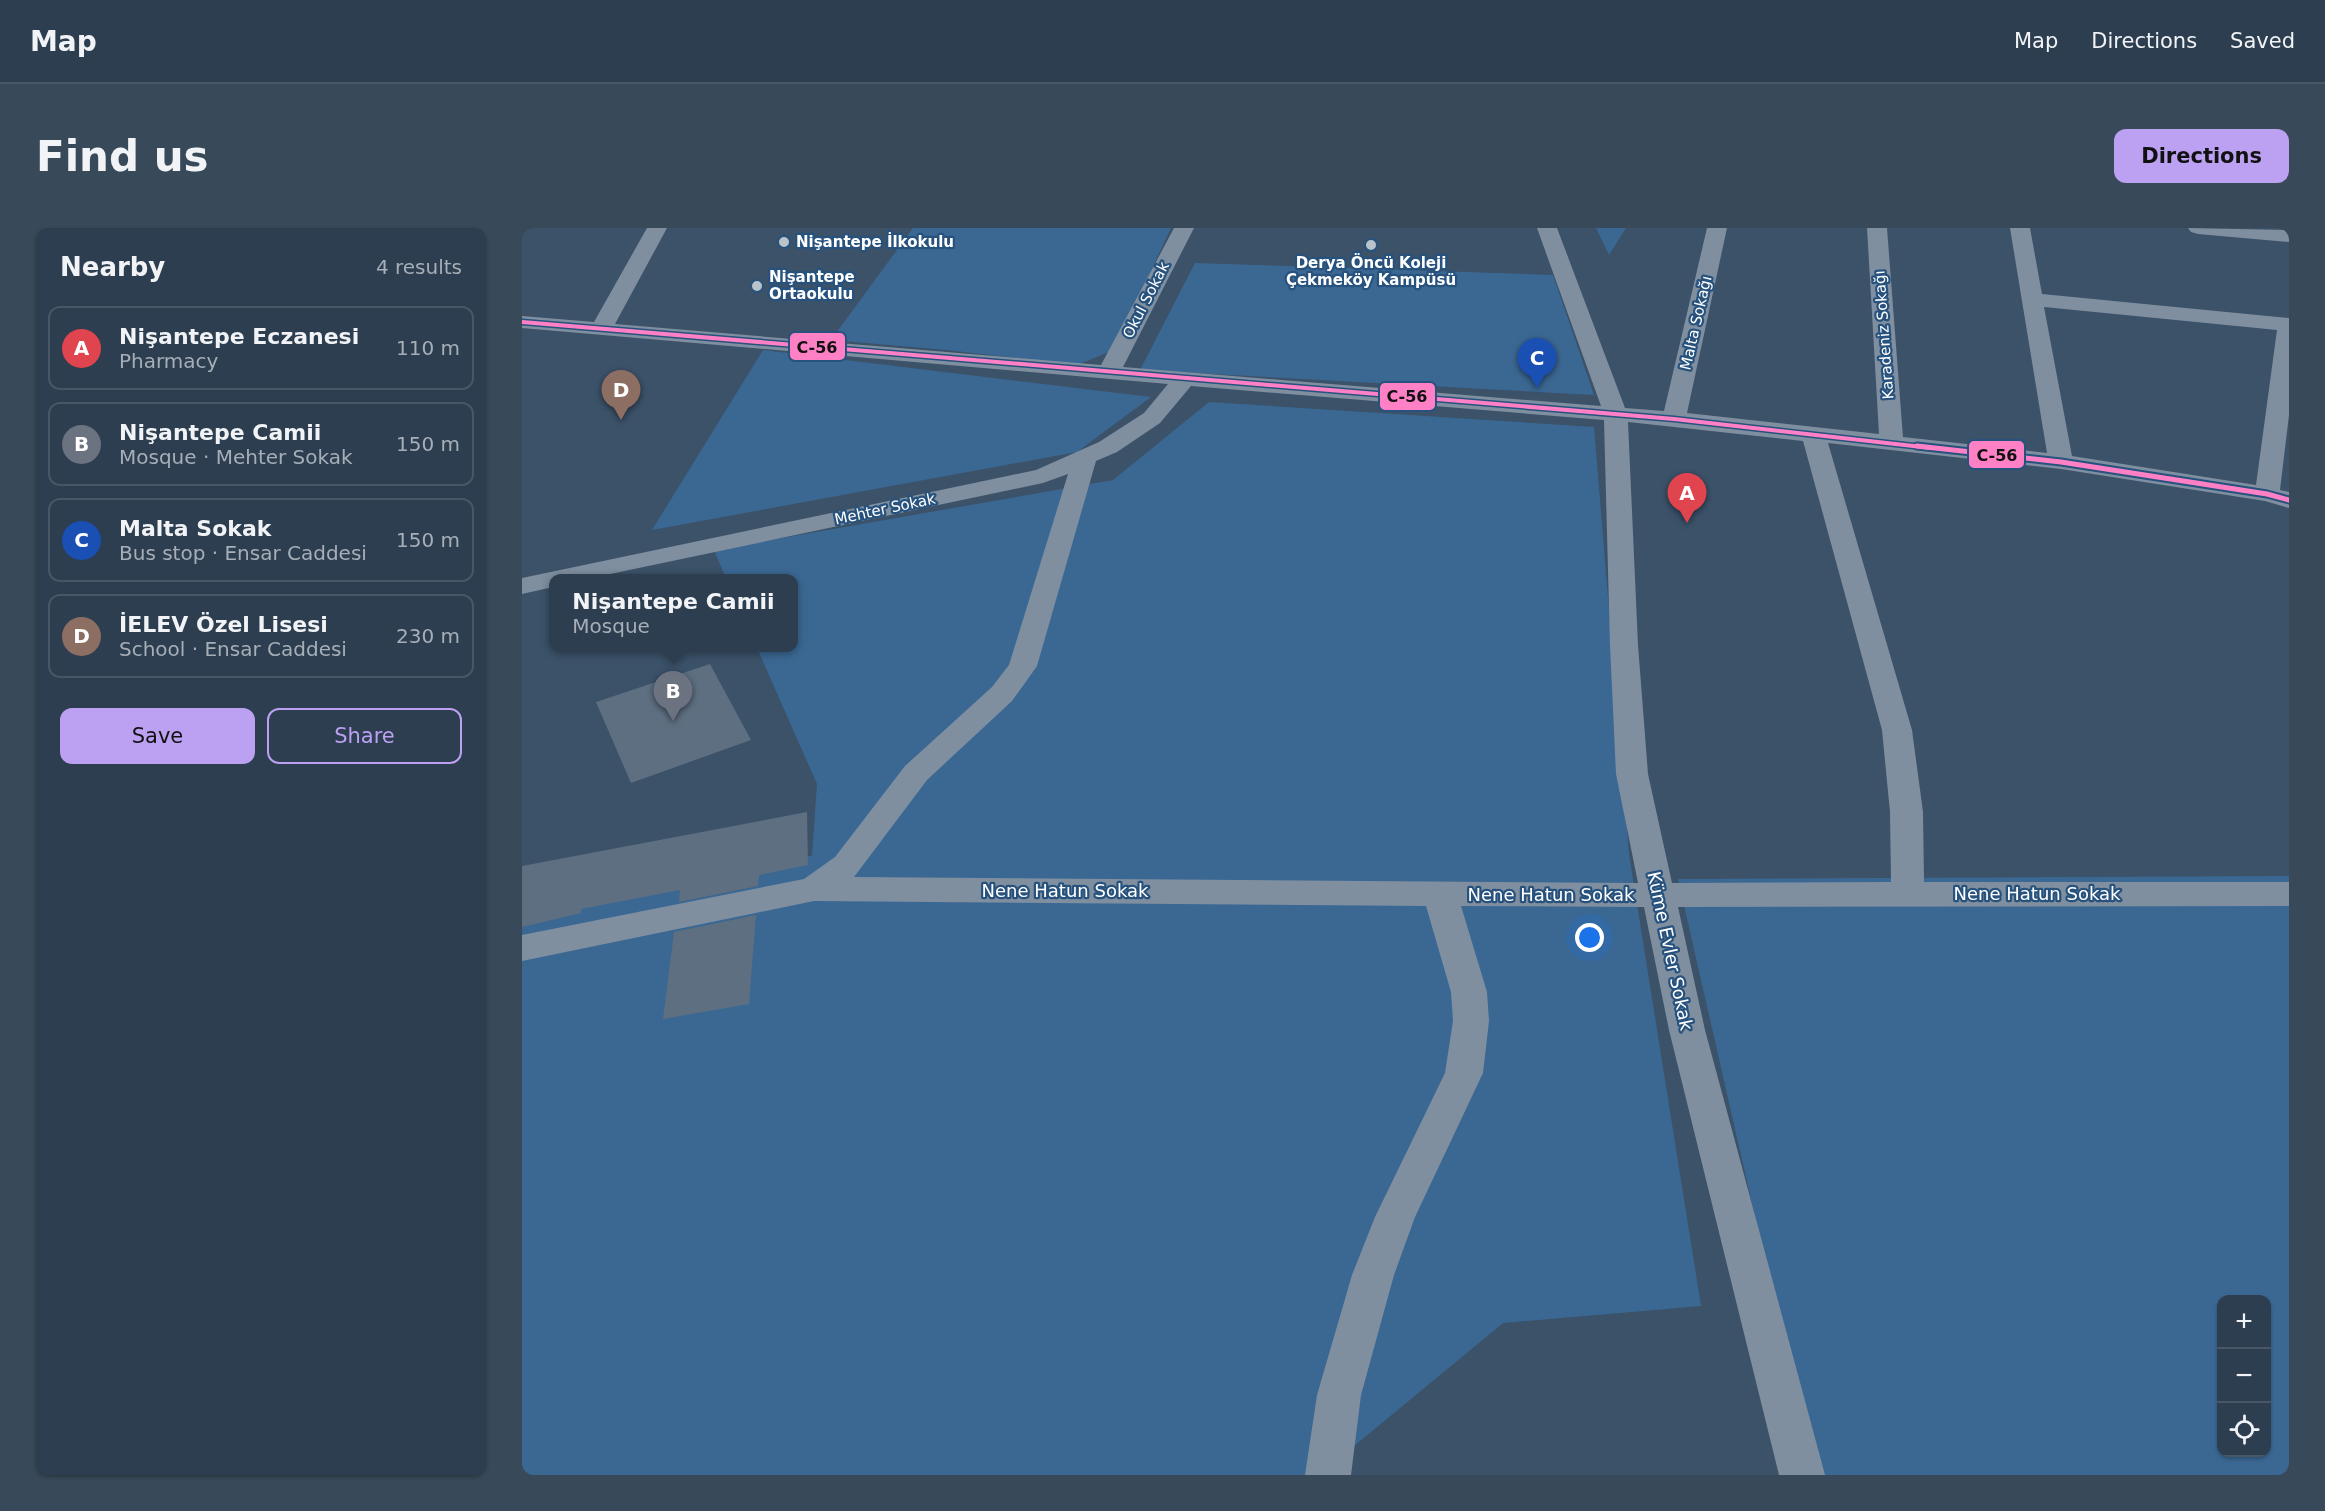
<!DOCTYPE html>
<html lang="en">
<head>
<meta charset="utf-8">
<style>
	:root { --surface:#2c3e4f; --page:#384959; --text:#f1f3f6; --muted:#a6aeb7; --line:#485766; --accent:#bca0f2 }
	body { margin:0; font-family:"DejaVu Sans",sans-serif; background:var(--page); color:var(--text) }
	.controls { position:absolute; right:18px; bottom:18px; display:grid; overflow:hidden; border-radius:12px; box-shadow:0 2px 4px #0004 }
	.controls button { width:54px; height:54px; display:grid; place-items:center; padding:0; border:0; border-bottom:2px solid var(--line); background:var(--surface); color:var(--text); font:30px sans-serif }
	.you { position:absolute; left:1068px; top:710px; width:21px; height:21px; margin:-15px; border:4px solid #fff; border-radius:50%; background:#1a73e8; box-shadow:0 0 0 9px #1a73e833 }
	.badge { display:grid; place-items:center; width:39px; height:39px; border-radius:50%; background:var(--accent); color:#fff; font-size:20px; font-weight:700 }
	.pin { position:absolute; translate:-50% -50px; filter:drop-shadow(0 2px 3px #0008) }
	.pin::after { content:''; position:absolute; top:32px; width:21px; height:18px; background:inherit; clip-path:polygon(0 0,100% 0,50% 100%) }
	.popup { position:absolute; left:27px; top:346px; width:249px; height:78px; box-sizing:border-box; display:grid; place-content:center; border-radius:12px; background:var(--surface); filter:drop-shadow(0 2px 4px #0005); font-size:20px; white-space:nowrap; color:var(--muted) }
	.popup b { font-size:22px; color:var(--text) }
	.popup::after { content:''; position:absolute; left:50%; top:100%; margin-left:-12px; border:12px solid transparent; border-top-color:var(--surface) }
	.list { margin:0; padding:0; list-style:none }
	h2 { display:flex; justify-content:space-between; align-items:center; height:78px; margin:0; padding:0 24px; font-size:26px }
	h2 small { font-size:20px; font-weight:400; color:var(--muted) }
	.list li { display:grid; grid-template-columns:39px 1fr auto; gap:18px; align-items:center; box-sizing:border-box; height:84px; margin:0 12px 12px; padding:0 12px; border:2px solid var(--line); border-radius:12px }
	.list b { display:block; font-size:22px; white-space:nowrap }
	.list p { margin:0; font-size:20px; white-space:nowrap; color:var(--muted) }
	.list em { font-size:20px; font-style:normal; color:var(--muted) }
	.actions { display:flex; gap:12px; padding:18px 24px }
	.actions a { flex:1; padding:14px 0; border:2px solid var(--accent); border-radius:12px; text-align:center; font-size:21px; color:var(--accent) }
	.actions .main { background:var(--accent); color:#111 }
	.icon { flex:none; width:33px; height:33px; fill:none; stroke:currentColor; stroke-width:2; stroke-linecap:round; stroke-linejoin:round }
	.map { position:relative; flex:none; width:1767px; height:1247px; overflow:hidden; border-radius:12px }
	header { display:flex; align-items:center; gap:36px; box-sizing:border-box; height:84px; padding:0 30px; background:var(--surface); border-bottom:2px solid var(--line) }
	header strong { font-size:28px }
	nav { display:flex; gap:33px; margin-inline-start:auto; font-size:21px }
	.intro { display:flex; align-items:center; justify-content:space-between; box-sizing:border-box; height:144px; padding:0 36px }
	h1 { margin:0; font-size:42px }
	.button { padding:15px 27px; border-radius:12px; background:var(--accent); color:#111; font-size:21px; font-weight:700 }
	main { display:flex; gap:36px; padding:0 36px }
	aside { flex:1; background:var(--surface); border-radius:12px; box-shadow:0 2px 4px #0004 }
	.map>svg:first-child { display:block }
	.green { fill:#3b6893; fill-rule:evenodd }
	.building { fill:#5d6f81 }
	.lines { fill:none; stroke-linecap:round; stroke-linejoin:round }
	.minor { fill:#7f8fa0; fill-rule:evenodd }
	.bus-1-far1-casing { stroke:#27527d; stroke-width:7 }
	.bus-1-casing { stroke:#27527d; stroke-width:9 }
	.bus-1-far1 { stroke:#ff80c5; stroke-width:4 }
	.bus-1 { stroke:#ff80c5; stroke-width:5 }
	.poi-dot { fill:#bac2ca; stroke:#27527d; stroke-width:2 }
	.labels { text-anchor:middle; stroke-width:4.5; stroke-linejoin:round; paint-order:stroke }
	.far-poi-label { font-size:15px; font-weight:bold; fill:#fff; stroke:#27527d; text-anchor:start }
	.far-street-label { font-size:15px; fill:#fff; stroke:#27527d }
	.street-label { font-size:18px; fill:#fff; stroke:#27527d }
	.line-badge { stroke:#27527d; stroke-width:2 }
	.pale-badge-label { font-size:16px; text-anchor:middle; font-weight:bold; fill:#111 }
</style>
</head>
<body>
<header>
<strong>Map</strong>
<nav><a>Map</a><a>Directions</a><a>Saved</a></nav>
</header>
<div class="intro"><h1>Find us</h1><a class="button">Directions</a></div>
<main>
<aside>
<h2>Nearby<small>4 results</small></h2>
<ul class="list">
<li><span class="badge" style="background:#e0444e">A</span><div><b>Nişantepe Eczanesi</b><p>Pharmacy</p></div><em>110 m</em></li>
<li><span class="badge" style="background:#6b7280">B</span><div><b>Nişantepe Camii</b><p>Mosque · Mehter Sokak</p></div><em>150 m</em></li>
<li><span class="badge" style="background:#1a4fb4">C</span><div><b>Malta Sokak</b><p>Bus stop · Ensar Caddesi</p></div><em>150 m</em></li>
<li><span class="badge" style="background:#8d6e63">D</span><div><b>İELEV Özel Lisesi</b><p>School · Ensar Caddesi</p></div><em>230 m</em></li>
</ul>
<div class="actions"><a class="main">Save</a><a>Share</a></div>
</aside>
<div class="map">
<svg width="1767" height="1247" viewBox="0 0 1767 1247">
	<rect width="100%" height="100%" fill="#3b5269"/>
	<g class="green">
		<path d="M391,0H649L592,122L555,137L425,122L309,112Z"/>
		<path d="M1074,0H1104L1087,27Z"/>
		<path d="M673,35L1031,47L1072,167L618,142Z"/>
		<path d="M241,122L629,169L555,224L130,302Z"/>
		<path d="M687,174L1072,199L1107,626L1179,1078L981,1095L797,1247H0V655L290,628L295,556L235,420H271V350H204L192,322L591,252Z"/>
		<path d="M1767,648V1247H1292L1156,651ZM1700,1072H1744V1224H1700Z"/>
	</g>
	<g class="building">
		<path d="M188,436L229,512L109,555L74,474Z"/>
		<path d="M285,584L286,637L237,647L236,658L157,674L158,662L59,681V685L0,699V638Z"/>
		<path d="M234,687L227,776L141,791L152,704Z"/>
	</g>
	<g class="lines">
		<g class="minor">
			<path d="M125,0H145L93,96L579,137L652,0H672L601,139L1079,178L1015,0H1035L1103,180L1142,183L1185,0H1205L1165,185L1357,206L1345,0H1365L1381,209L1525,225L1488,0H1508L1520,66L1767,90V187L1758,262L1767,264V280L1743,273L1539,241L1306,215L1390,502L1401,584L1402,654H1767V678L1156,679L1183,802L1303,1247H1257L1147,802L1122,679L939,678L965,764L967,793L961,845L893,989L872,1047L839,1167L829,1247H783L795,1167L830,1047L853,989L923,845L931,793L929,764L904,678L292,673L0,733V707L282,651L313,629L383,538L470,459L487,437L546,246L521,255L69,350H31V359L0,366V350L514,242L577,214L622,185L646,156L0,100V88L72,94ZM1522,79L1755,102L1734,257L1550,228ZM669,158L1082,192L1088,417L1094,546L1116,655L332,649L405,552L490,473L515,438L574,233L595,224L638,195ZM1106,194L1281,213L1360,502L1368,584L1369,654L1150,655L1126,546L1116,417Z"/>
			<path d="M1666,0L1767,2V14L1676,6L1669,4Z"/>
		</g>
		<defs>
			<path id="bus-1-far1" d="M0,94L1152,191L1409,220"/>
			<path id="bus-1" d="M1395,218L1539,234L1745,266L1767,272"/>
		</defs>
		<use href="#bus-1-far1" class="bus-1-far1-casing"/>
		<use href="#bus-1" class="bus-1-casing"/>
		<use href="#bus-1-far1" class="bus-1-far1"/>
		<use href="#bus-1" class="bus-1"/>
	</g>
	<g class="poi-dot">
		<circle cx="262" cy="14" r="6"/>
		<circle cx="849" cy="17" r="6"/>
		<circle cx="235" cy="58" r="6"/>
	</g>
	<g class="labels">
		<g class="far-poi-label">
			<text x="274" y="19">Nişantepe İlkokulu</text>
			<text x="849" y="40" text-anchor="middle">Derya Öncü Koleji<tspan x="849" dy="17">Çekmeköy Kampüsü</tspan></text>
			<text x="247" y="54">Nişantepe<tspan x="247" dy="17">Ortaokulu</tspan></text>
		</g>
		<g class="far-street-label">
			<text transform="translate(624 72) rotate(-63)" y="5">Okul Sokak</text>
			<text transform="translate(1174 95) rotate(-77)" y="5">Malta Sokağı</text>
			<text transform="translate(1362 107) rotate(-94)" y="5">Karadeniz Sokağı</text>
			<text transform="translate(363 281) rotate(-12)" y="5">Mehter Sokak</text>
		</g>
		<g class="street-label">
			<text x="543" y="669">Nene Hatun Sokak</text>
			<text x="1515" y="672">Nene Hatun Sokak</text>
			<text x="1029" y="673">Nene Hatun Sokak</text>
			<text transform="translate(1148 723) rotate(78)" y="6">Küme Evler Sokak</text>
		</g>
	</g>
	<g class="line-badge">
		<rect x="267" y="104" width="57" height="29" rx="6" fill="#ff80c5"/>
		<rect x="857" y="154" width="57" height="29" rx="6" fill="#ff80c5"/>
		<rect x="1446" y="212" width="57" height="29" rx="6" fill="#ff80c5"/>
	</g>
	<g class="pale-badge-label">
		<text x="295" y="125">C-56</text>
		<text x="885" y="174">C-56</text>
		<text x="1475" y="233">C-56</text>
	</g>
</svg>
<div class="controls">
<button>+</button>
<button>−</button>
<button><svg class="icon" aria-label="locate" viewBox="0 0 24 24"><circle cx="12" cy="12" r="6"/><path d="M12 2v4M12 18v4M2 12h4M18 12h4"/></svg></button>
</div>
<div class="you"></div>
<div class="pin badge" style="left:1165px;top:295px;background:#e0444e">A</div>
<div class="pin badge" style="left:151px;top:493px;background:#6b7280">B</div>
<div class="popup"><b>Nişantepe Camii</b>Mosque</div>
<div class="pin badge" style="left:1015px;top:160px;background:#1a4fb4">C</div>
<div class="pin badge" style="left:99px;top:192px;background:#8d6e63">D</div>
</div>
</main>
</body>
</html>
